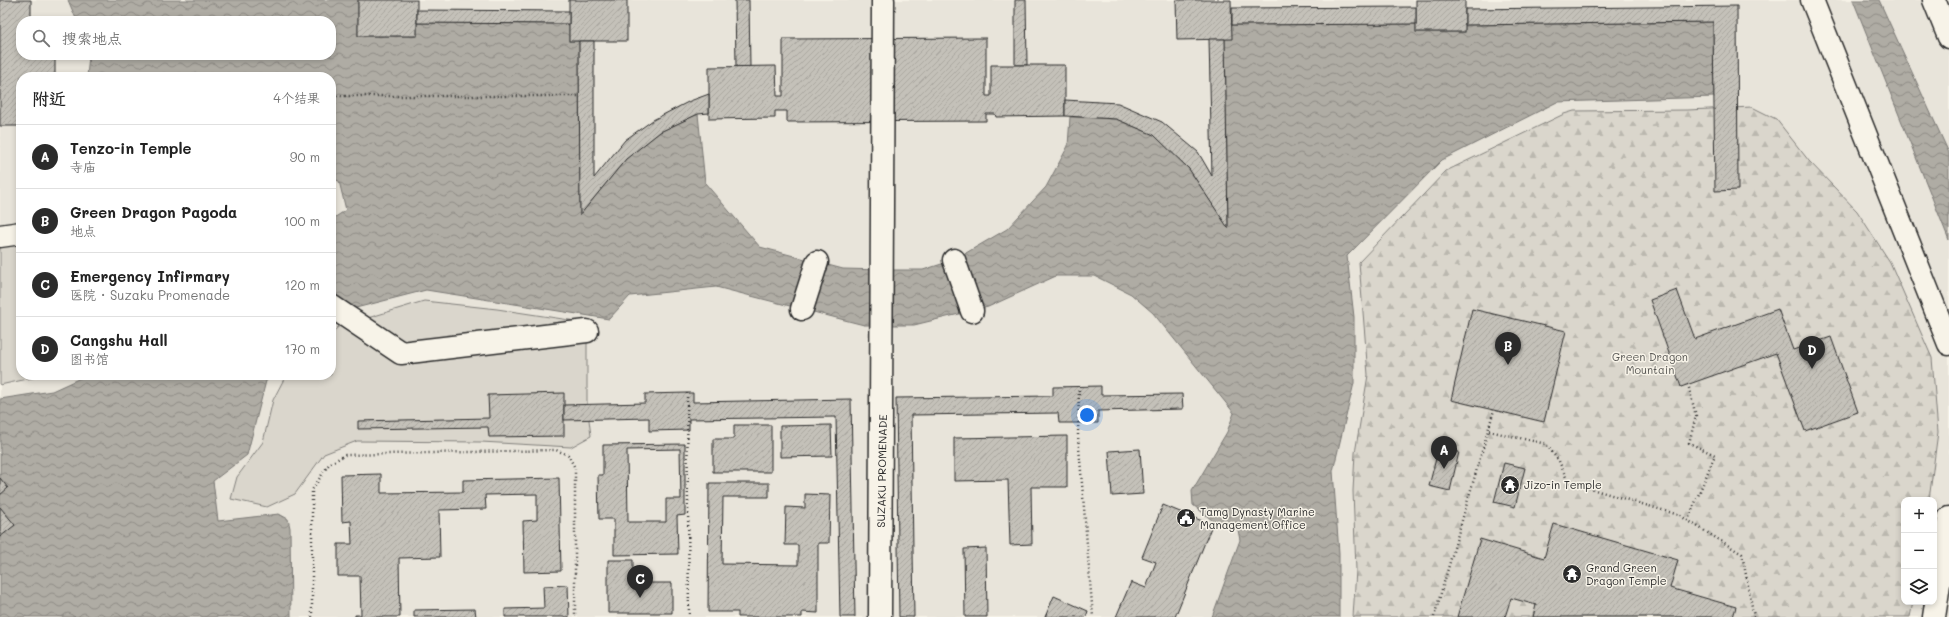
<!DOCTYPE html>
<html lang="zh">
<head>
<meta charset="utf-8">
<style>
	:root { --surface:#fff; --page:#f2f2f2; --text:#222; --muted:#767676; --line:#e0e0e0; --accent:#2b2b2b }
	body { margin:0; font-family:Mali,"LXGW WenKai TC",sans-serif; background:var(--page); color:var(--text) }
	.controls { position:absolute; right:12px; bottom:12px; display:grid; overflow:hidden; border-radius:8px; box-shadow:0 2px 6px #0003 }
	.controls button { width:36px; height:36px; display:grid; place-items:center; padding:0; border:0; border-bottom:1px solid var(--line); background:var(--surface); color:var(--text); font:20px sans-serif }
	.you { position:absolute; left:1087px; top:415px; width:14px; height:14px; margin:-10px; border:3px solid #fff; border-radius:50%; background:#1a73e8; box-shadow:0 0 0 6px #1a73e833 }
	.badge { display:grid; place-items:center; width:26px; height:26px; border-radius:50%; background:var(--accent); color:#fff; font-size:13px; font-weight:700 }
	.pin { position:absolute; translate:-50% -33px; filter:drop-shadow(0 1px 2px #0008) }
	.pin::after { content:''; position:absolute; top:21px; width:14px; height:12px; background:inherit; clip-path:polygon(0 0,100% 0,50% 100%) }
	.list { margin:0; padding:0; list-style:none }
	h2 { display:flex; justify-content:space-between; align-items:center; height:52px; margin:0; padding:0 16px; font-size:17px }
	h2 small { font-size:13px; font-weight:400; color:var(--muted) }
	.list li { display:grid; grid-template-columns:26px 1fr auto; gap:12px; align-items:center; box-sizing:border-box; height:64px; padding:0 16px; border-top:1px solid var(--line) }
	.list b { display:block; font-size:15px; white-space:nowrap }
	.list p { margin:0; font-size:13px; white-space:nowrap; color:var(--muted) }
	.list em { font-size:13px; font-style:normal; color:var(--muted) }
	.icon { flex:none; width:22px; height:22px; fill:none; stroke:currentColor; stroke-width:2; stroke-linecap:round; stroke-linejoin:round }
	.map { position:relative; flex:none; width:1949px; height:617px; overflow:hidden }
	.search { position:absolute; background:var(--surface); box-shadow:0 2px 6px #0003; left:16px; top:16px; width:320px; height:44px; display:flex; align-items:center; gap:10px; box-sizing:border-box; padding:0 14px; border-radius:16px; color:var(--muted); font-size:15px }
	.panel { position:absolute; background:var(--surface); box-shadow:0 2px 6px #0003; left:16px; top:72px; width:320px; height:308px; border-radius:16px }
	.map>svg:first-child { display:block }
	.built { fill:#e8e4da; fill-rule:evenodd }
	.green { fill:#dad6cc; stroke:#82807c }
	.forest { fill:url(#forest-firs); stroke:#82807c }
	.water { fill:url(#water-waves); stroke:#7a7874 }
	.building { fill:url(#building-hatch); stroke:#2b2b2b; fill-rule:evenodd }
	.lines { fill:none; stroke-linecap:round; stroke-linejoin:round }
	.pedestrian-casing { stroke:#2b2b2b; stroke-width:25 }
	.minor-casing { stroke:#2b2b2b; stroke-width:25 }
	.path { stroke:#2b2b2b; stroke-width:2.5; stroke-dasharray:1 3; stroke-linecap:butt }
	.pedestrian { stroke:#f7f3e8; stroke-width:22 }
	.minor { stroke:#f7f3e8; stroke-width:22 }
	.labels { text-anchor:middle; stroke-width:3; stroke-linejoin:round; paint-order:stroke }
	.park-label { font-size:11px; fill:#575653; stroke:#f7f3e8 }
	.street-label { font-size:11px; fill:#2b2b2b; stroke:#f7f3e8 }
	.poi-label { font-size:11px; fill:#2b2b2b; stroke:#f7f3e8; text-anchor:start }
</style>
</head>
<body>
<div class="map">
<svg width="1949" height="617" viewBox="0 0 1949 617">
	<defs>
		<pattern id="forest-firs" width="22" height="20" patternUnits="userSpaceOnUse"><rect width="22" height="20" fill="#dad6cc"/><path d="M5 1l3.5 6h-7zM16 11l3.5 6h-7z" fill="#bbb8af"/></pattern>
		<pattern id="water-waves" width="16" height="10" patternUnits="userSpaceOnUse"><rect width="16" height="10" fill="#afaca4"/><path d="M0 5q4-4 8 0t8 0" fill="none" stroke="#8f8c86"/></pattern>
		<pattern id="building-hatch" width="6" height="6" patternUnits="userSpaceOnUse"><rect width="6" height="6" fill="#c4c1b9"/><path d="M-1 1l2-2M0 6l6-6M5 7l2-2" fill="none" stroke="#a9a69f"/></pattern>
	</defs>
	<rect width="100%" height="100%" fill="#f7f3e8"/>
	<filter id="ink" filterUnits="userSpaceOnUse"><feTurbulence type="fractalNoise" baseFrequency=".025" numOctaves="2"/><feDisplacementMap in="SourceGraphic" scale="8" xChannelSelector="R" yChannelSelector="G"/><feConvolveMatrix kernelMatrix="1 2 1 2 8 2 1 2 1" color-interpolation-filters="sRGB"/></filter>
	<g filter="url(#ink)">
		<path class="built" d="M0,0H1949V617H0ZM21,21H331V55H21ZM21,77H331V375H21ZM1904,500H1934V602H1904Z"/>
		<g class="green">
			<path d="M21,243V375H46L0,385V246Z"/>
			<path d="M424,301L497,309L576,321L587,331V404L591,436L571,447L481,442L357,441L324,454L295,494L267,507L231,499L237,477L263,442L273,400L284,379L289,375H331V335L338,327Z"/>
		</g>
		<path class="forest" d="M1752,107L1776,119L1809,161L1857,211L1890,262L1932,358L1938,432L1929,500H1904V602H1913L1910,617H1353L1356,570L1353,491L1355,453L1368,375L1359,262L1446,171L1564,114L1574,111L1688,110Z"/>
		<g class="water">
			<path d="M68,0H358V36H417V23L569,24V41H579L580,215L626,159L660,132L698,114L705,183L760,247L843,269L883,270H923L954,260L1007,229L1046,187L1068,146L1070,117L1116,119L1154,135L1189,169L1228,227L1225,39L1232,25L1416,24V32H1465V25L1713,22L1714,97L1557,102L1442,160L1347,256L1354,317V383L1333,471L1339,553V617H1212L1240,540L1237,525L1226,523L1217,524L1193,505L1192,491L1227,432L1234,413L1153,313L1131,294L1095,276H1056L988,307L914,325H864L716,287L630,296L609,319L426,290L344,311L331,325V220L346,210L339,181L331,178V77H87L89,55H331V21H77Z"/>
			<path d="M1853,0H1879L1949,153V240Z"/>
			<path d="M87,375H274L266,381L247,455L213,481L218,521L279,514L288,519L290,528L291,617H0V399L52,391Z"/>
		</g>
		<g class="building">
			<path d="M0,0H31V21H21V55H55V77H21V126H0Z"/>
			<rect x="358" y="0" width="59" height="36"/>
			<rect x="569" y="0" width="58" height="41"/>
			<path d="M735,0H749L750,67H736Z"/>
			<path d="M1015,0H1026L1027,65H1015Z"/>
			<path d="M1176,0H1231L1232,39L1177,40Z"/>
			<rect x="1416" y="0" width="49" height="32"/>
			<path d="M1737,6L1738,190L1715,191L1713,22L1465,25V9Z"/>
			<path d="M1416,7V24L1232,25V8Z"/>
			<path d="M417,10L569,11V24L417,23Z"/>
			<path d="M986,38V96H991V65H1065V116L996,117L995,114H986V121L787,122V111H775V118L709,119V67L776,66L777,96H783V39Z"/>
			<path d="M1209,39H1225L1228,228L1189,169L1154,135L1116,119L1065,116V100L1118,103L1162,122L1198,152L1212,176Z"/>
			<path d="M579,41H594V178L625,140L653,120L690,101L709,94V113L698,114L660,132L626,159L580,215Z"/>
			<path d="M1677,290L1695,339L1778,309L1793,350L1831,337L1858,412L1805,431L1776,353L1681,387L1650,300Z"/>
			<path d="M1472,309L1566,331L1544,422L1451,400Z"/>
			<path d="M1101,386V395L1182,394L1183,409L1098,411V423H1059L1058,413L911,415L914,617H899L896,398L1053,396V387Z"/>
			<path d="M564,393V436L489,437L488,427L358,429V421L489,418L488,395Z"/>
			<path d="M687,393H693V402L851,399L855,617H840L836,417L689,419V430L649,431V418L564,420V405L645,403V394Z"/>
			<path d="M734,425H771V472H713V439H734Z"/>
			<path d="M831,425L832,456L780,457V426Z"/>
			<path d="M1067,436V487H1031L1032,544L1010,545L1008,480L954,481V438Z"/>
			<path d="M685,444V515L677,516L678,554L614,555V519H599L598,475H603V445ZM680,449L681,499H666V522H628L627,450Z"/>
			<path d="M1439,447L1459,452L1450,491L1429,486Z"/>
			<path d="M1140,449L1143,494L1112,496L1109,451Z"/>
			<path d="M1504,463L1525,468L1515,507L1494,502Z"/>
			<path d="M381,474V493L463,492V480L559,478L561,571L524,572L523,521L537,520V494L485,495L486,509L439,510L440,557L399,558L400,617H355V615H361L360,576H338V544H352L351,521L342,522L341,475Z"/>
			<path d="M0,478L8,488L0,495Z"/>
			<path d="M709,483H769V497H723L722,564L798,565V545H785L786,507L805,508V494L830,495L829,543H818V613L802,612V617H738V612H708Z"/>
			<path d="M1163,505L1212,525L1175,617H1116L1131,582L1146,588L1156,562L1142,557Z"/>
			<path d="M0,507L15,525L0,537Z"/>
			<path d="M1554,524L1678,560L1670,588L1736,607L1733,617H1533L1536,605L1511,598L1505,617H1457L1480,539L1544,558Z"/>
			<path d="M986,548L987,617H965L964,549Z"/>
			<path d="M608,560H633V583H672V613H608Z"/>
			<path d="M568,585L569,617H505V609L544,608L543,586Z"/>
			<path d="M1054,596L1088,611L1086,617H1045Z"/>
			<path d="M475,609L476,617H414V610Z"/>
		</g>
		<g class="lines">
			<defs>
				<g id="pedestrian">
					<path d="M1812,0L1949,344"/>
					<path d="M0,236L21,233"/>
					<path d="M954,260L972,311"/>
					<path d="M331,306L401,353L587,331"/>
					<path d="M802,309L817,262"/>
					<path d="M880,617L883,0"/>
					<path d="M1934,617L1949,518"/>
				</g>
				<path id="minor" d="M1934,0L1949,37"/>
			</defs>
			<use href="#pedestrian" class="pedestrian-casing"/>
			<use href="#minor" class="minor-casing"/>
			<g class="path">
				<path d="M331,190L333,189L332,96H580"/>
				<path d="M1688,384L1696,416L1689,443L1715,455L1688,520"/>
				<path d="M1079,386L1078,435L1093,617"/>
				<path d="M687,393L689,617"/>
				<path d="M1489,431L1546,444L1559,461L1568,482L1679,515L1742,554L1754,617"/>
				<path d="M312,617V490L329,464L345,455L556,450L568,455L575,468V617"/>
				<path d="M1434,617L1494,410"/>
			</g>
			<use href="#pedestrian" class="pedestrian"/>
			<use href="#minor" class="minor"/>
		</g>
	</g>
	<defs>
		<symbol id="temple-disc" viewBox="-11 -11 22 22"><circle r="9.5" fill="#2b2b2b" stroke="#f7f3e8"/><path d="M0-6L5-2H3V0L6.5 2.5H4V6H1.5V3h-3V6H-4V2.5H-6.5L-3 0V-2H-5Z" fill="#fff"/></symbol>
		<symbol id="civic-disc" viewBox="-11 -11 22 22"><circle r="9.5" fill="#2b2b2b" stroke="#f7f3e8"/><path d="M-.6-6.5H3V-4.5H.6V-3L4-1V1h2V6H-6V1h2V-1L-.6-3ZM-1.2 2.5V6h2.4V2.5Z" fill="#fff"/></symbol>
	</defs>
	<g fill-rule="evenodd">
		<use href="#temple-disc" x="1499" y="474" width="22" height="22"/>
		<use href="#civic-disc" x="1175" y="507" width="22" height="22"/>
		<use href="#temple-disc" x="1561" y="563" width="22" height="22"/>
	</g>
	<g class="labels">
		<g class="park-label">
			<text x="1650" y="361">Green Dragon<tspan x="1650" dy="13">Mountain</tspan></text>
		</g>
		<g class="street-label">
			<text transform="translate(882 471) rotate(-89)" y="4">SUZAKU PROMENADE</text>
		</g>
		<g class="poi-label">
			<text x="1524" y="489">Jizo-in Temple</text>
			<text x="1200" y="516">Tamg Dynasty Marine<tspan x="1200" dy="13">Management Office</tspan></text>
			<text x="1586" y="572">Grand Green<tspan x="1586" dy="13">Dragon Temple</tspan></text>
		</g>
	</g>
</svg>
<div class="controls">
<button>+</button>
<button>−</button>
<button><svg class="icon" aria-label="layers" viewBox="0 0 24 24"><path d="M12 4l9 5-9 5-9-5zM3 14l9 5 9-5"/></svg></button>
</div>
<div class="you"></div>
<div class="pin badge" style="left:1444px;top:469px">A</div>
<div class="pin badge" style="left:1508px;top:365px">B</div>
<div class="pin badge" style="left:640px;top:598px">C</div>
<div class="pin badge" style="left:1812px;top:369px">D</div>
<div class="search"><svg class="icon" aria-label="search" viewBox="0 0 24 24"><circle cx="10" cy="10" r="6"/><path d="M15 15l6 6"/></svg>搜索地点</div>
<section class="panel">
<h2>附近<small>4个结果</small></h2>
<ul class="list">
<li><span class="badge">A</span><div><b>Tenzo-in Temple</b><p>寺庙</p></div><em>90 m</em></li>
<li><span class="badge">B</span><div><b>Green Dragon Pagoda</b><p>地点</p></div><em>100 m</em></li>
<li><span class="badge">C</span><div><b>Emergency Infirmary</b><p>医院 · Suzaku Promenade</p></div><em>120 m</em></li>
<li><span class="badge">D</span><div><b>Cangshu Hall</b><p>图书馆</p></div><em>170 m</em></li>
</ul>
</section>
</div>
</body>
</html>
